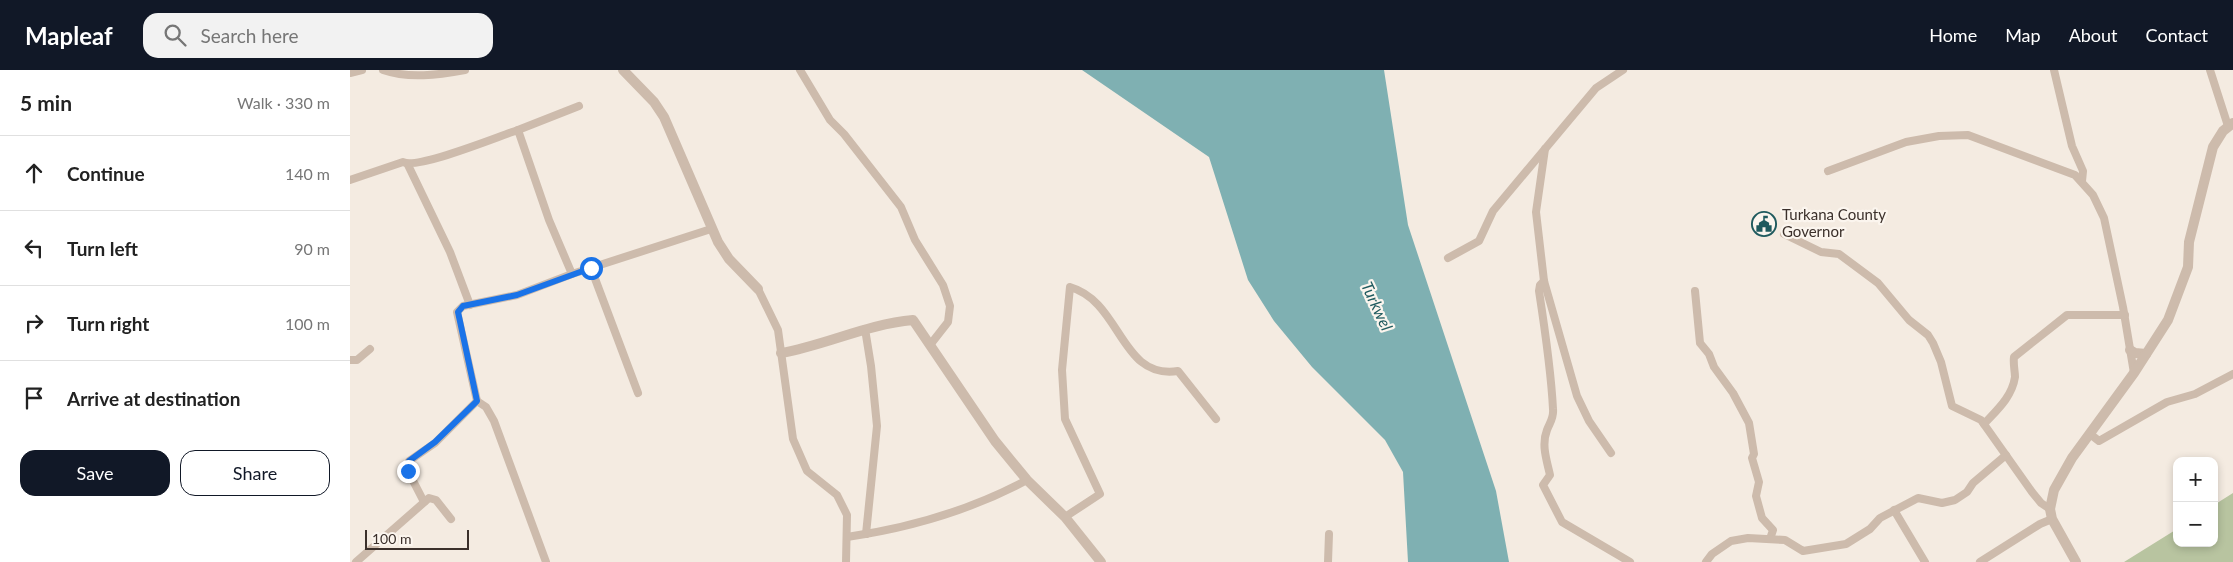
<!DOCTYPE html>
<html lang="en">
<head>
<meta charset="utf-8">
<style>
	:root { --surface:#fff; --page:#f2f2f2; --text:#222; --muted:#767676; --line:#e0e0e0; --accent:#111827 }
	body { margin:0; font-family:Lato,sans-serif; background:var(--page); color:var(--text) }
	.controls { position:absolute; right:15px; bottom:15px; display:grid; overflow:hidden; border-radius:10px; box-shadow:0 2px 8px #0003 }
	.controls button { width:45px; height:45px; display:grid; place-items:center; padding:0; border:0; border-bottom:1px solid var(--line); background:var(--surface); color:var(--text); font:25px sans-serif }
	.scale { position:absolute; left:15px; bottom:12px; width:104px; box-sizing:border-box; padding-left:5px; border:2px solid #3b302b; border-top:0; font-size:14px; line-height:18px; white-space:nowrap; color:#3b302b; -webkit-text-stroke:4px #fbf5ee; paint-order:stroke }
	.stop { position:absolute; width:15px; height:15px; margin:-11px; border:4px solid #1a73e8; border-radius:50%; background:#fff }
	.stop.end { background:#1a73e8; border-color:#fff; box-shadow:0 1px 5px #0008 }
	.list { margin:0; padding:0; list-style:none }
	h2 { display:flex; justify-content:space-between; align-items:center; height:65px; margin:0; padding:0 20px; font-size:21px }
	h2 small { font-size:16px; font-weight:400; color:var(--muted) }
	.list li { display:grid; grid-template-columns:32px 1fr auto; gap:15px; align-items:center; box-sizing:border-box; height:75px; padding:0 20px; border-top:1px solid var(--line) }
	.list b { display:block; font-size:19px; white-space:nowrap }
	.list em { font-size:16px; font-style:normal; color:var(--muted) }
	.actions { display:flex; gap:10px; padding:15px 20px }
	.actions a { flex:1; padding:11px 0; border:1px solid var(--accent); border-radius:15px; text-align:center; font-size:18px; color:var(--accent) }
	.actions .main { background:var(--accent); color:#fff }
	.icon { flex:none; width:28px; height:28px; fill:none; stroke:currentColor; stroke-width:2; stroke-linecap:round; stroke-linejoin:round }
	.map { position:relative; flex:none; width:1883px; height:492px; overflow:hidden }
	header { display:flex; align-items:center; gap:30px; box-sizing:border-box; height:70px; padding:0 25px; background:var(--accent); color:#fff }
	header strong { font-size:24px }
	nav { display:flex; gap:28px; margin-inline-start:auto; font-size:18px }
	.search { width:350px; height:45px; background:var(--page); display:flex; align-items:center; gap:12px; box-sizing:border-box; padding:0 18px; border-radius:15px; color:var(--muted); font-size:19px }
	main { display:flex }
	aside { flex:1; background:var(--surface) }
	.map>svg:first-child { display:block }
	.green { fill:#b8c4a0 }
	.water { fill:#7fb0b2 }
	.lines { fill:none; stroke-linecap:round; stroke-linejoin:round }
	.minor { stroke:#cdbbac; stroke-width:8 }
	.tertiary { stroke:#cdbbac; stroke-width:10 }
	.route { stroke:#1a73e8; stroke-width:6 }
	.labels { text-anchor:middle; stroke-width:4.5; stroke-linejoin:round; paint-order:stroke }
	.poi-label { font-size:15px; fill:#3b302b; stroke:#fbf5ee; text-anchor:start }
	.water-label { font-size:16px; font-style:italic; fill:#1f5a5e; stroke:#fbf5ee }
</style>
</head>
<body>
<header>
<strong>Mapleaf</strong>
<div class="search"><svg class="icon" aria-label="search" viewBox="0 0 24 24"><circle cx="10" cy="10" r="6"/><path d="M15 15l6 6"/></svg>Search here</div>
<nav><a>Home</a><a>Map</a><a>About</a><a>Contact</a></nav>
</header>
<main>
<aside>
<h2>5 min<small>Walk · 330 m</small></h2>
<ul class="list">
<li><svg class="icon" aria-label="ahead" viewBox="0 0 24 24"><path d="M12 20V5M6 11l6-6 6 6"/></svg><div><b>Continue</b></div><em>140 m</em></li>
<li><svg class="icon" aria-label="left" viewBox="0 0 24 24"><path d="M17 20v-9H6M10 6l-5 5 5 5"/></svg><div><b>Turn left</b></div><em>90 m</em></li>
<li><svg class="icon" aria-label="right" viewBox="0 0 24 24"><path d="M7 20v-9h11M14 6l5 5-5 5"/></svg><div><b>Turn right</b></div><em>100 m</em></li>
<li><svg class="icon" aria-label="arrive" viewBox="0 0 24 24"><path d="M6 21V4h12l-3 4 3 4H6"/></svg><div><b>Arrive at destination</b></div></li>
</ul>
<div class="actions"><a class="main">Save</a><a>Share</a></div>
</aside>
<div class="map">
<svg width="1883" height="492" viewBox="0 0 1883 492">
	<rect width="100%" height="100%" fill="#f4ebe1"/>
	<path class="green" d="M1883,423V492H1774L1827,459V473H1864V435Z"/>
	<path class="water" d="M732,0H1034L1058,155L1146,421L1159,492H1058L1053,402L1035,370L962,297L924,251L898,210L859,87Z"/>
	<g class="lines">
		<g class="minor">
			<path d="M33,0C59,9 88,5 115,0"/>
			<path d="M450,0L480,50L494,64L551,137L565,170L593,215L600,236L598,252L580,275"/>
			<path d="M1704,0L1722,76L1733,101L1732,111"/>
			<path d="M1860,0L1878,56"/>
			<path d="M0,3L12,0"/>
			<path d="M168,60L229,36"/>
			<path d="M1195,79L1186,142L1194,211L1227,326L1239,351L1261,383"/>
			<path d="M58,95L100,182L120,235"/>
			<path d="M1478,101L1556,72L1589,66L1618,65L1725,105L1743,125L1754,148L1773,237L1784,303"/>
			<path d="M0,110L53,92C67,100 149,66 168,60L199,150L222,204L361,159"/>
			<path d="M1434,164L1471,182L1489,184L1528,213L1559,250L1578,265L1583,273L1591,292L1602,336L1631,350L1682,422L1691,433L1700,439"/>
			<path d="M1098,188L1129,171L1143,141L1246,18L1273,0"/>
			<path d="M241,198L288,323"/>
			<path d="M1194,211L1190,215L1189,221C1195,260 1201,299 1203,339C1204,348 1200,352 1197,360C1191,375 1197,391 1200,405L1193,415L1212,452L1280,492"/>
			<path d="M408,219L428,260L443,369L457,401L487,425L497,445L496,492"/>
			<path d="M1345,221L1350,273L1359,284L1364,297L1383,323L1399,353L1404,384L1402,388L1409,412L1406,426L1412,448L1423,460L1420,469"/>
			<path d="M515,259L521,296L527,356L516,464"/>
			<path d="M0,290H7L20,279"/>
			<path d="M127,331L136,337L144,351L196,492"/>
			<path d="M1634,354C1647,340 1662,327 1665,307C1665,301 1663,294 1664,287L1717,245H1775"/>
			<path d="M1740,364L1749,371L1817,332L1845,324L1883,304"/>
			<path d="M74,432L58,401L59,391L85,373L127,331L107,242L113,236L167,225L222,204"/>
			<path d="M1544,440L1575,492"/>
			<path d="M715,447L750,424L715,349L712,300L720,217C772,232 770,310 828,301L866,349"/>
			<path d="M497,467C559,458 621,440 677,410"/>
			<path d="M6,492L79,428L86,430L101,449"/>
			<path d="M978,492L979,464"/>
			<path d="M1356,492L1362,484L1381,471L1398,468L1435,470L1453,481L1496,474L1520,459L1530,448L1568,428L1592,433L1605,430L1617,422L1623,413L1656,385"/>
			<path d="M1630,492L1690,454L1702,449"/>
		</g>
		<g class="tertiary">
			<path d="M273,0L304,32L314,47L368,172L379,189L408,219"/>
			<path d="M1780,280L1785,283L1796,284"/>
			<path d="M431,283C476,275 517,254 563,250L645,371L677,410L715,447L751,492"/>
			<path d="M1726,492L1702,449L1700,439L1704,420L1722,388L1784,303L1818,250L1838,197L1839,172L1863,77L1873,61L1883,53"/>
		</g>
	</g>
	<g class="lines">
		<path class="route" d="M58,401L59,391L85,372L127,331L108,242L113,236L167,225L241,198"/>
	</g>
	<defs>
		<symbol id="civic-ring" viewBox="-11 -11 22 22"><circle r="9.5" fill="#fbf5ee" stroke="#1f5a5e" stroke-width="1.5"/><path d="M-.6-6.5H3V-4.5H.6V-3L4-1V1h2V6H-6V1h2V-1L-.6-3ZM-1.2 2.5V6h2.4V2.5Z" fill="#1f5a5e"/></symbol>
	</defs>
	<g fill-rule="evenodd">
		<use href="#civic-ring" x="1400" y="140" width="28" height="28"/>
	</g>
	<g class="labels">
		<g class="poi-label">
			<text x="1432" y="150">Turkana County<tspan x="1432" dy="17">Governor</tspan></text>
		</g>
		<g class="water-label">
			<text transform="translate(1027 236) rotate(65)" y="6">Turkwel</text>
		</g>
	</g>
</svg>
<div class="controls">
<button>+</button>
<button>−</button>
</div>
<div class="scale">100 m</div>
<div class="stop" style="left:241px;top:198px"></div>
<div class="stop end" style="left:58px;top:401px"></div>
</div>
</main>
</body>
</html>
